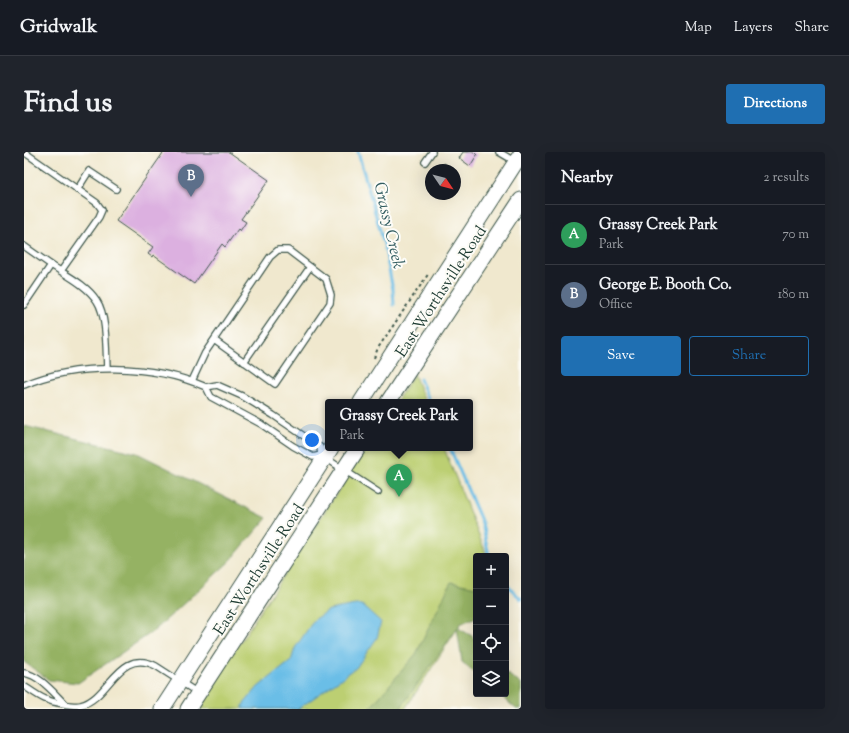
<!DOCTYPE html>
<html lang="en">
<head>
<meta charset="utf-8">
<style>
	:root { --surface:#171b24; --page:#20242c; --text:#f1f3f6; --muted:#9ea1a6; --line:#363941; --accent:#1f6fb2 }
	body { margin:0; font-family:"Sorts Mill Goudy",serif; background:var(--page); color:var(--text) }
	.controls { position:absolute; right:12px; bottom:12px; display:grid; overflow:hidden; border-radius:4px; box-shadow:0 4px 16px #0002 }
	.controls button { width:36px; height:36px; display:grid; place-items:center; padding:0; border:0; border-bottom:1px solid var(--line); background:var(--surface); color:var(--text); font:20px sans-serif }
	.compass { position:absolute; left:401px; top:12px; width:36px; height:36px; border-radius:50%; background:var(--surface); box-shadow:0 4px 16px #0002; rotate:125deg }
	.you { position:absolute; left:288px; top:288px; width:14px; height:14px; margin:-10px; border:3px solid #fff; border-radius:50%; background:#1a73e8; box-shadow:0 0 0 6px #1a73e833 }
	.badge { display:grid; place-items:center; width:26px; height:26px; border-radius:50%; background:var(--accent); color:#fff; font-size:13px; font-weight:700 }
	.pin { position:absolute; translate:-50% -33px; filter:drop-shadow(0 1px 2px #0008) }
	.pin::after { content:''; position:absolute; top:21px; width:14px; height:12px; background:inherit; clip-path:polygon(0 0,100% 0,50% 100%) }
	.popup { position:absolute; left:301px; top:247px; width:148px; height:52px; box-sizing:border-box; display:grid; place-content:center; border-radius:4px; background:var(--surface); filter:drop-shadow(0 1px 3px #0005); font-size:13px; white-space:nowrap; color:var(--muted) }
	.popup b { font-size:15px; color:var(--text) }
	.popup::after { content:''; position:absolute; left:50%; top:100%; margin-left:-8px; border:8px solid transparent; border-top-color:var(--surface) }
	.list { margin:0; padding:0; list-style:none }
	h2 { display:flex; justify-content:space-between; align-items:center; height:52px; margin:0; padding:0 16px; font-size:17px }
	h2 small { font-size:13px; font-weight:400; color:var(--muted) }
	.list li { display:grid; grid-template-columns:26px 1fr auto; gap:12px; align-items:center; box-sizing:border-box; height:60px; padding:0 16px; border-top:1px solid var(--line) }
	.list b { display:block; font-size:15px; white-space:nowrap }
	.list p { margin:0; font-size:13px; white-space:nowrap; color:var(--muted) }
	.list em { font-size:13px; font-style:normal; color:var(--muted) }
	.actions { display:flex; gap:8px; padding:12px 16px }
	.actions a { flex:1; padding:9px 0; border:1px solid var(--accent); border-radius:4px; text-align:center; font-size:14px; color:var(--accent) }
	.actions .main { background:var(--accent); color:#fff }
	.icon { flex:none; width:22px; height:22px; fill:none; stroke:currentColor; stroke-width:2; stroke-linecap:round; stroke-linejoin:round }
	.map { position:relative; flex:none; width:497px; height:557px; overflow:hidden; border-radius:4px }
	header { display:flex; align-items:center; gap:24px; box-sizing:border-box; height:56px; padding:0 20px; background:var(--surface); border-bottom:1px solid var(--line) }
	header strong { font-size:19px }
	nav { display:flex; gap:22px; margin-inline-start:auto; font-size:14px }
	.intro { display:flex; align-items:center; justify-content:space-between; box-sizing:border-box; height:96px; padding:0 24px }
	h1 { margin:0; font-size:28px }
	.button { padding:10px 18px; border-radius:4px; background:var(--accent); color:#fff; font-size:14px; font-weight:700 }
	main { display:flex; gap:24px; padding:0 24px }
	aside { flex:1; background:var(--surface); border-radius:4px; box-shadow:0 4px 16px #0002 }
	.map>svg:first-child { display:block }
	.green { fill:#bccf72; stroke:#6e8653 }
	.forest { fill:#95b264; stroke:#5a784c }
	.water { fill:#6bbee7; stroke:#457e8e }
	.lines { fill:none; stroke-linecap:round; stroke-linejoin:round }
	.stream { stroke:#6bbee7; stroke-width:3 }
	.building { fill:#dcb0e0 }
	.service-casing { stroke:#3e574b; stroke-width:8 }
	.secondary-casing { stroke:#3e574b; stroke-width:17 }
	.path { stroke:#3e574b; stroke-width:2; stroke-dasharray:3 3; stroke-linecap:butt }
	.service { stroke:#fff; stroke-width:5.5 }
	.secondary { stroke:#fff; stroke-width:15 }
	.labels { text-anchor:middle; stroke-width:4; stroke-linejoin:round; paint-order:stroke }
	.street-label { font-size:16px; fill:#1f3d34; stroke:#fdfcf7 }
	.water-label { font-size:17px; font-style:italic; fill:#325d61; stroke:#fdfcf7 }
</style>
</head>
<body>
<header>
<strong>Gridwalk</strong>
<nav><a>Map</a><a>Layers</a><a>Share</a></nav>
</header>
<div class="intro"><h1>Find us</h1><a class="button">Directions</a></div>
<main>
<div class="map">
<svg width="497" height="557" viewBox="0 0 497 557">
	<rect width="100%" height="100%" fill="#fdfcf7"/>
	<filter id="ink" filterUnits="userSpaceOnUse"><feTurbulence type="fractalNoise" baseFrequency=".025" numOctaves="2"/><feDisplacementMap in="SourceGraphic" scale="8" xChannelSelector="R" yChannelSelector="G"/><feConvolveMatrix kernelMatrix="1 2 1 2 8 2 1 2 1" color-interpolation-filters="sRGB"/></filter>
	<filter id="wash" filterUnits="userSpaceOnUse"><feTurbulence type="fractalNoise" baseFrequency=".012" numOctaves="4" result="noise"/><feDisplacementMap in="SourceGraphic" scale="16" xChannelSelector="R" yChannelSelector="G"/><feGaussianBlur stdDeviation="0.9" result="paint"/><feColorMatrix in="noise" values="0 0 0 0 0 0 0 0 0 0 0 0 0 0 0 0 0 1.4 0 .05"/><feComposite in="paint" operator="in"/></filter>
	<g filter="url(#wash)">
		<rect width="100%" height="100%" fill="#f0e8ce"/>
		<g class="green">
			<path d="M390,222L401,250H372Z"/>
			<path d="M342,296H420L463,404H452V448L381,557H173Z"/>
		</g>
		<g class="forest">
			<path d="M0,274L113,301L243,366L206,409L131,478L54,531L25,528L0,510Z"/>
			<path d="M427,430L452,435V465L436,472L434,476L448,484L452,489V522L438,510L433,476L376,557H345L392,502Z"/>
			<path d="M482,521L497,532V557H492L475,542H482Z"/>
		</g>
		<path class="water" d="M331,453H338L357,470L353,486L332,516L274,557H219V553L234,535L267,509L271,496L290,468L305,458Z"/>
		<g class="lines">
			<g class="stream">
				<path d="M334,0L360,92L369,138L370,153"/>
				<path d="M396,227L406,250"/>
				<path d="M426,296L458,371L465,404"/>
				<path d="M482,432L497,447"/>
			</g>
		</g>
		<g id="blocks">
			<g class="building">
				<path d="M138,0H205L245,28L217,67L222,70L216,79L214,77L201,95L198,92L170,132L129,103L128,105L124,102L129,95L92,69L139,1Z"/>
				<path d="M439,0H450L453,3L446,14L435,6Z"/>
				<path d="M420,11L430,18H422L417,15Z"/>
			</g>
		</g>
	</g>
	<g filter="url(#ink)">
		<use href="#blocks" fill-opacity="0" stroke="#3e574b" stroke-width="1"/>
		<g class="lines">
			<defs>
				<g id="service">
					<path d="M0,0L73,51L78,58L75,65L37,119"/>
					<path d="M475,0L492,10"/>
					<path d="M401,10L408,0"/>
					<path d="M53,38L65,19L92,37"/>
					<path d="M0,94L27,113L0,153"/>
					<path d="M27,113C42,123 63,133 73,149C83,164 82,199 83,216"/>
					<path d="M220,210L286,115"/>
					<path d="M168,229L181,201L246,105L254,98H264L302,127L307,143L306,151L251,232L190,188"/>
					<path d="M0,233C53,210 129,212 182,235"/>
					<path d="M297,303L289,305L269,294L237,272L187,245L182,235L193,233L218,244L249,263L296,295L297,303L354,340"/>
					<path d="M0,521C15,523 29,540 39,550"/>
					<path d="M0,534C6,538 14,544 21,547C28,550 50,555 57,553C86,546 94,495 132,514L174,541"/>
				</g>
				<g id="secondary">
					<path d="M337,250L497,2"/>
					<path d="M364,250L497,48"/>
					<path d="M138,557L307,296"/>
					<path d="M164,557L334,296"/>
				</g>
			</defs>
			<use href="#service" class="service-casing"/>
			<use href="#secondary" class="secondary-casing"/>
			<path class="path" d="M350,206L354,196L405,121"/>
			<use href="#service" class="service"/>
			<use href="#secondary" class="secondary"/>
		</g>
	</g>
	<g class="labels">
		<g class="street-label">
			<text transform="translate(416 139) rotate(-57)" y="6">East Worthsville Road</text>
			<text transform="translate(234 417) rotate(-57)" y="6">East Worthsville Road</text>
		</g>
		<g class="water-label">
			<text transform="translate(366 73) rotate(77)" y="6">Grassy Creek</text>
		</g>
	</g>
</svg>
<div class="controls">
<button>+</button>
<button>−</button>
<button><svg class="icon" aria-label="locate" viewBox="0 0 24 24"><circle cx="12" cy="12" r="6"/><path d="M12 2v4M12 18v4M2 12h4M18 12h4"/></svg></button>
<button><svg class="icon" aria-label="layers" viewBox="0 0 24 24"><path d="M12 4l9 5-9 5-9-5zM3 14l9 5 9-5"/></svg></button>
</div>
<svg class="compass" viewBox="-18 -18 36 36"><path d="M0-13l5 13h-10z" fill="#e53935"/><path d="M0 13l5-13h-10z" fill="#9ea1a6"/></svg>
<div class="you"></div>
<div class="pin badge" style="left:375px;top:345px;background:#2e9e5b">A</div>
<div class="popup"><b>Grassy Creek Park</b>Park</div>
<div class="pin badge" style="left:167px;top:45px;background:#5c6f8a">B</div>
</div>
<aside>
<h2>Nearby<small>2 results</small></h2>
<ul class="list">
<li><span class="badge" style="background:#2e9e5b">A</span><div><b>Grassy Creek Park</b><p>Park</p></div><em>70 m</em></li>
<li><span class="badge" style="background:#5c6f8a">B</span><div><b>George E. Booth Co.</b><p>Office</p></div><em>180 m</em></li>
</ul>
<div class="actions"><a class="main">Save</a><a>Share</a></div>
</aside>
</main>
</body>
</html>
